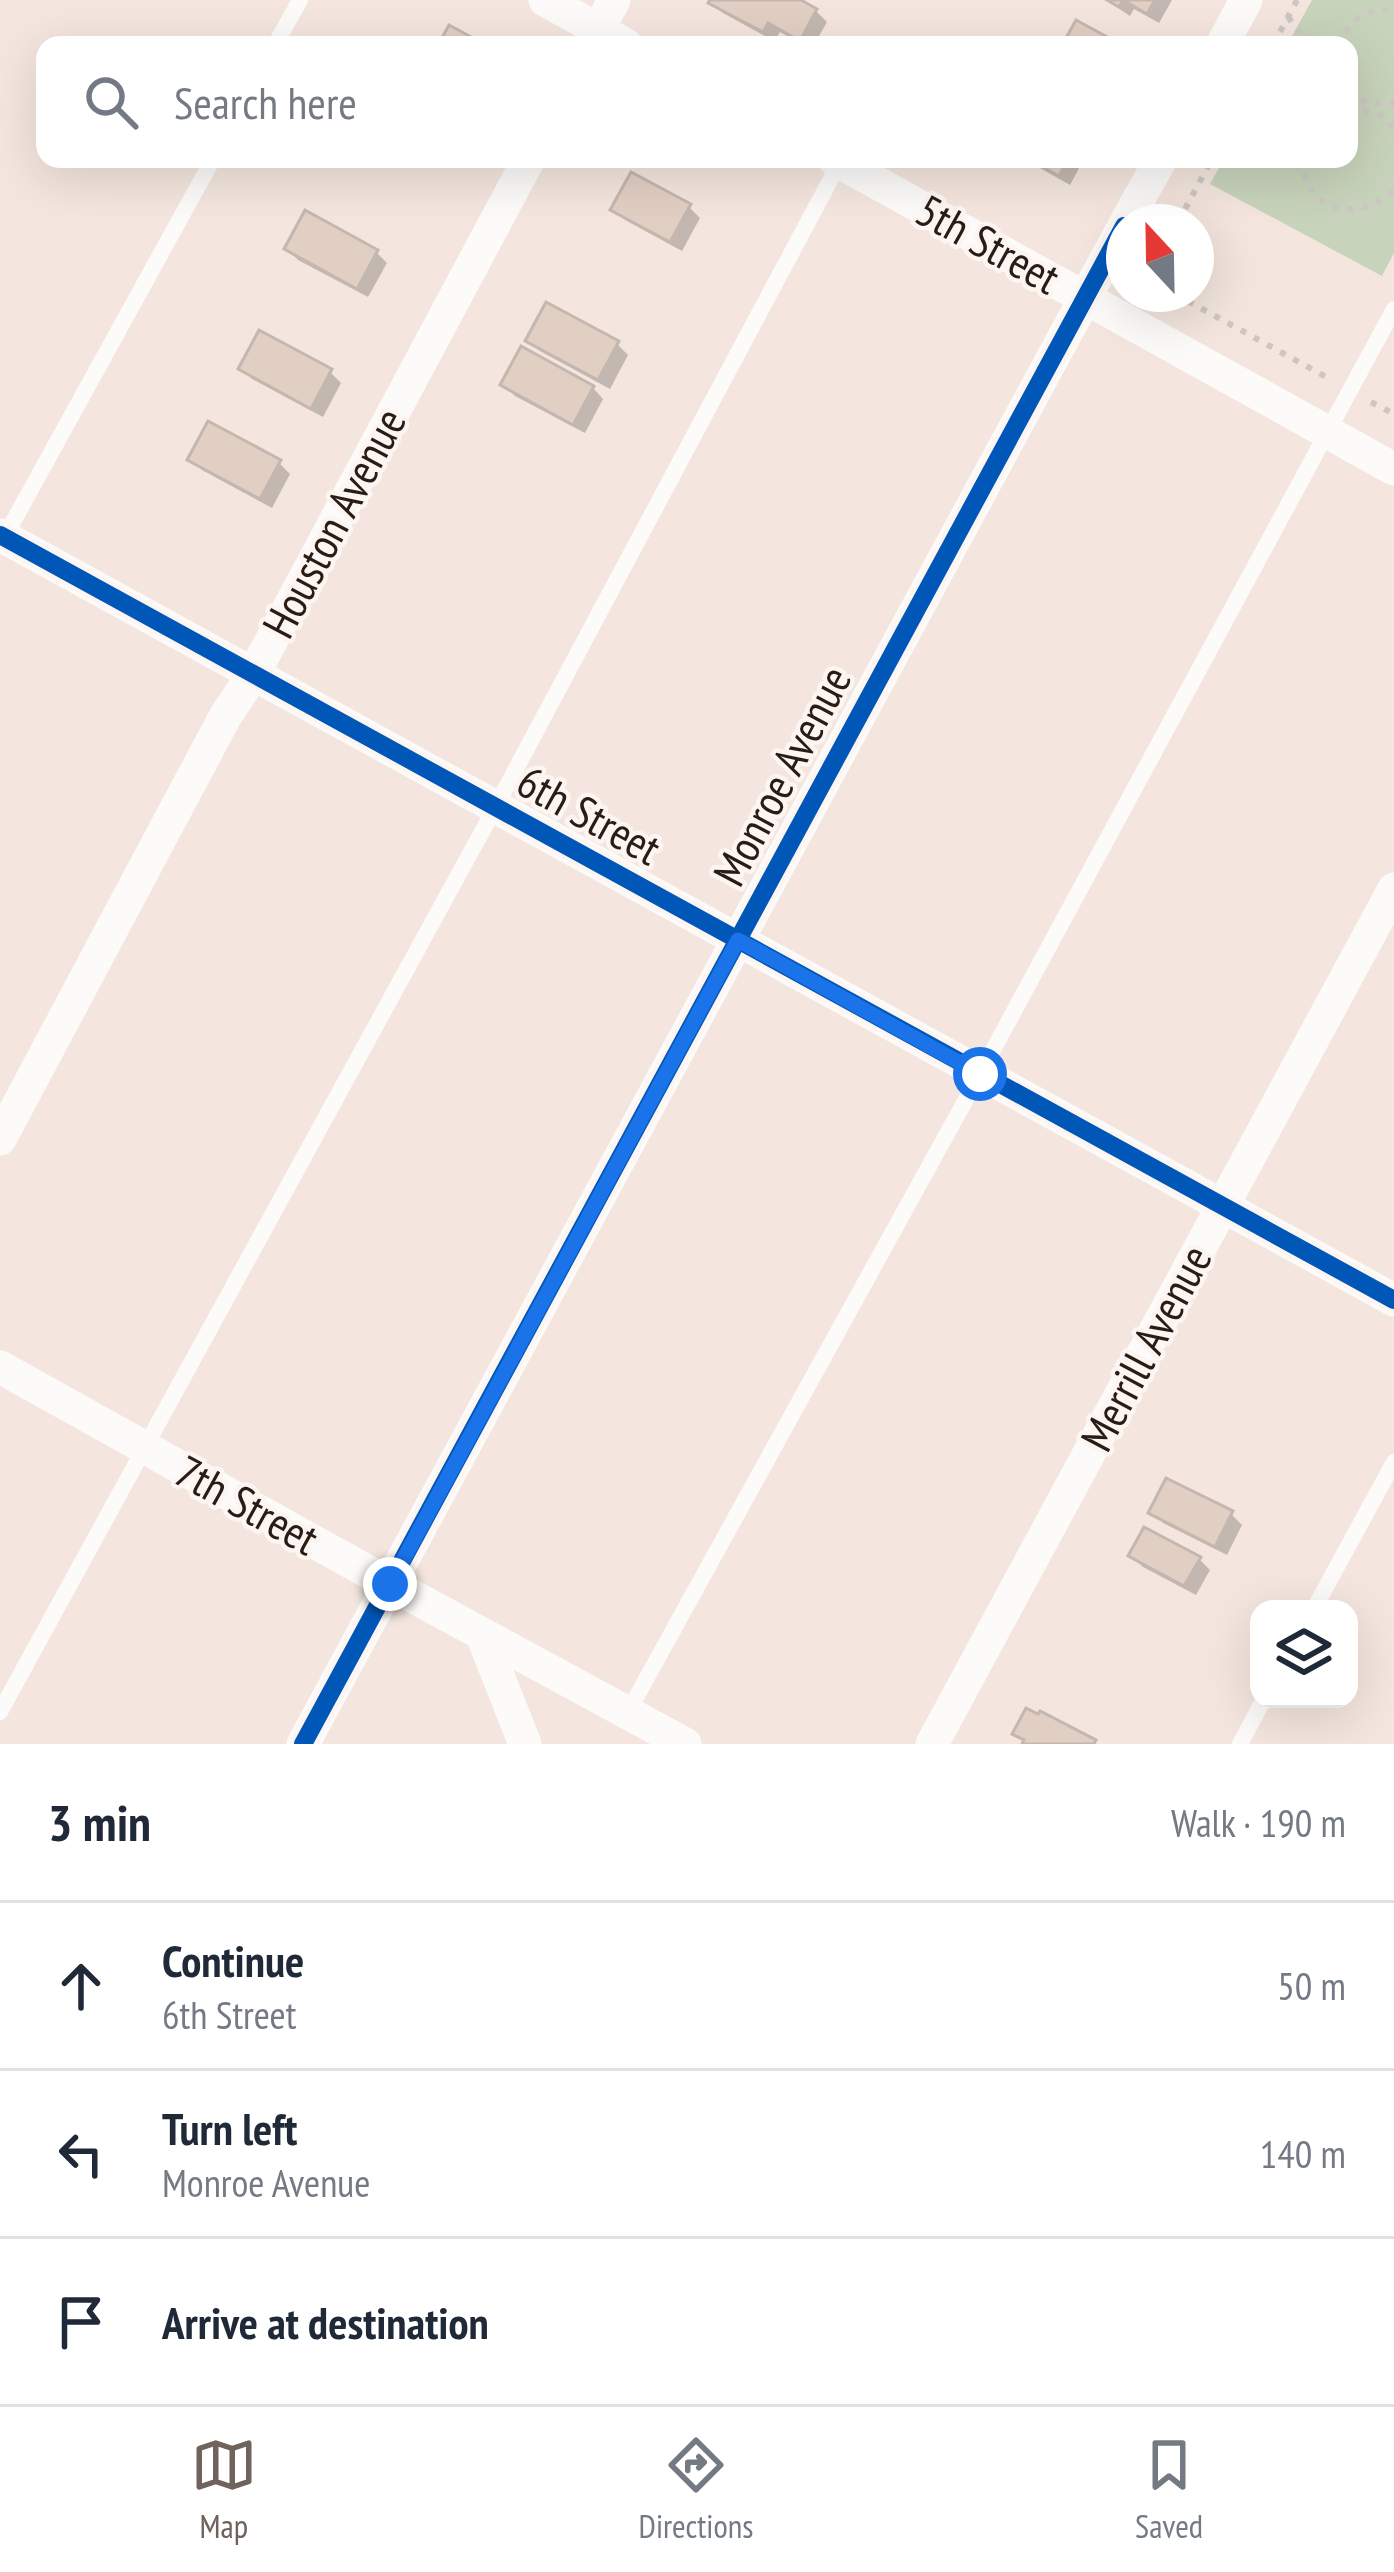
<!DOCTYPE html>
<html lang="en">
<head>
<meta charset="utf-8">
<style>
	:root { --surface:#fff; --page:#f2f2f3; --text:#1f2937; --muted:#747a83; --line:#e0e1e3; --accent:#6f635b }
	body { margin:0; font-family:"PT Sans Narrow",sans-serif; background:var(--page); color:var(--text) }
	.controls { position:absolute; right:36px; bottom:36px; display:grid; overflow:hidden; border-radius:24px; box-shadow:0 12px 48px #0002 }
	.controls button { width:108px; height:108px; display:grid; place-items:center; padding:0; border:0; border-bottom:3px solid var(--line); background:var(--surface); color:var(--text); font:60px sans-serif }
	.compass { position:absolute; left:1106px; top:204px; width:108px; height:108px; border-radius:50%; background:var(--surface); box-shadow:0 12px 48px #0002; rotate:338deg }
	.stop { position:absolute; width:36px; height:36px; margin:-27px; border:9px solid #1a73e8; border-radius:50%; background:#fff }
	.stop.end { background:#1a73e8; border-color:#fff; box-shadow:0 3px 12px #0008 }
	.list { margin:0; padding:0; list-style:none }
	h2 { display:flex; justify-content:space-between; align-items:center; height:156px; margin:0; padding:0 48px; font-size:51px }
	h2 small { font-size:39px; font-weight:400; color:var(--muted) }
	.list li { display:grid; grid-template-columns:78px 1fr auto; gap:36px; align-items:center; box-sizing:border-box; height:168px; padding:0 48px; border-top:3px solid var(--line) }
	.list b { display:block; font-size:45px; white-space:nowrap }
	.list p { margin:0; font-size:39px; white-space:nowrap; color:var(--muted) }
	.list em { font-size:39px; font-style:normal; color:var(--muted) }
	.icon { flex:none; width:66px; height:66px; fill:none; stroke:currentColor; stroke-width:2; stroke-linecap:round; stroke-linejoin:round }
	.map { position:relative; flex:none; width:1394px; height:1744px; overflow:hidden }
	.search { position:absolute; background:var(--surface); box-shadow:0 12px 48px #0002; left:36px; right:36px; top:36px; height:132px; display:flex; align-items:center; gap:30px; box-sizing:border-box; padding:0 42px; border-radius:24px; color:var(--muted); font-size:45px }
	.sheet { height:660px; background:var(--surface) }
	nav { display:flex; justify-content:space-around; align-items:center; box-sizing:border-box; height:168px; border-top:3px solid var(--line); background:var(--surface); font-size:33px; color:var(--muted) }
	nav a { display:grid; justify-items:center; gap:6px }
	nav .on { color:var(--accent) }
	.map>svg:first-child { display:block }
	.green { fill:#c8d3bb }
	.shadow { fill:#0003 }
	.building { fill:#e2cfc4; stroke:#c4b7b0; stroke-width:3 }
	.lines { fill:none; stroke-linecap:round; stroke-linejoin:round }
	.path { stroke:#cdc7c4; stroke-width:6; stroke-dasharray:6 9; stroke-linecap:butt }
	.lane { stroke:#fdfbfa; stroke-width:16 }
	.street { stroke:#fdfbfa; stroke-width:33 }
	.cycleway-casing { stroke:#fcf5f1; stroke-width:26 }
	.cycleway { stroke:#0057b8; stroke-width:18 }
	.route { stroke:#1a73e8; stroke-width:15 }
	.labels { text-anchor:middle; stroke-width:9; stroke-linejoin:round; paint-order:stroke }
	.street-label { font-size:45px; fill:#281c15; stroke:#fcf5f1 }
</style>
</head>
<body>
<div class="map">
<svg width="1394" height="1744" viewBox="0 0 1394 1744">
	<rect width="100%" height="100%" fill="#f4e6de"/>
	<path class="green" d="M1312,0H1394V253L1382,276L1210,184L1224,159H1349V45H1287Z"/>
	<g class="shadow">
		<path d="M713,0H795L816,11L827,22L814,45H803L780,32L774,41L723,13L712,2Z"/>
		<path d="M1106,0H1172L1159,23L1134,9L1130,16Z"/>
		<path d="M1024,159H1084L1070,185Z"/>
		<path d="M689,207L700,218L682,251L625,220L614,209Z"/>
		<path d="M288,249L376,252L387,263L368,297L298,260Z"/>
		<path d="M529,340L617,344L628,355L610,389L540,351Z"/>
		<path d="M241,368L330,372L341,383L323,417L252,379Z"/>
		<path d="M504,385L593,388L603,399L585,433L515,396Z"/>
		<path d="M191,459L279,463L290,474L272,508L202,470Z"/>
		<path d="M1152,1512L1231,1514L1242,1525L1227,1555L1163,1523Z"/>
		<path d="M1132,1556L1199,1559L1210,1570L1196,1595L1143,1567Z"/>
	</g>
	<g class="building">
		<path d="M710,0H801L817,9L800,41L768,23L763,32L708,3Z"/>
		<path d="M1107,0H1155L1147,14L1123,0L1119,7Z"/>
		<path d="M1076,20L1122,45H1062Z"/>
		<path d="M449,25L486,45H438Z"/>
		<path d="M1028,159H1068L1059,176Z"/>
		<path d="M631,172L691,204L670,242L610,210Z"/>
		<path d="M305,210L378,250L357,289L284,249Z"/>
		<path d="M546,302L619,341L598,380L525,341Z"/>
		<path d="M259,330L332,369L311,409L238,369Z"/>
		<path d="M521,346L594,386L573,425L500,385Z"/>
		<path d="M208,421L281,460L260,499L187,460Z"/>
		<path d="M1166,1478L1233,1511L1215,1547L1148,1513Z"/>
		<path d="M1144,1527L1201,1557L1184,1586L1128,1556Z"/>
		<path d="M1026,1708L1038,1714L1040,1711L1096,1740L1094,1744H1022L1024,1740L1012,1734Z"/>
	</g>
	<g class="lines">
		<g class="path">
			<path d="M1288,17L1300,33L1305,45"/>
			<path d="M1273,45L1297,0"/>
			<path d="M1338,45C1348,20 1367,7 1394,11"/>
			<path d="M1349,91L1366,103H1394"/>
			<path d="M1349,107L1384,116L1394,129"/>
			<path d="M1301,159C1306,189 1318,209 1351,209C1370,208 1381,203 1394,189"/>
			<path d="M1178,222L1212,159"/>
			<path d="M1175,294L1328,378"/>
			<path d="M1371,402L1394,414"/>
		</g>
		<g class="lane">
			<path d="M275,45L300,0"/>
			<path d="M3,540L213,159"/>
			<path d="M1314,1609L1394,1462"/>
			<path d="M0,1712L495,808L840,162"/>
			<path d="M628,1712L980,1074L1394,309"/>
			<path d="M1240,1744L1264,1699"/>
		</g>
		<g class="street">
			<path d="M545,0L626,45"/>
			<path d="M590,45L614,0"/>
			<path d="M1222,45L1246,0"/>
			<path d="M834,159L1394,469"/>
			<path d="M1126,222L1161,159"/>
			<path d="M0,535L1394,1300"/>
			<path d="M0,1139L226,715L253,675L529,159"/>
			<path d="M0,1367L390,1584L685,1744"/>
			<path d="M482,1635L525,1744"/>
			<path d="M303,1744L1124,226"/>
			<path d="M932,1744L1394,889"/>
		</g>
		<defs>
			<g id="cycleway">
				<path d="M0,535L1394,1300"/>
				<path d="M303,1744L1124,226"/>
			</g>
		</defs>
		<use href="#cycleway" class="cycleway-casing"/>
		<use href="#cycleway" class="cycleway"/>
	</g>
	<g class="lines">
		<path class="route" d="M390,1584L738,940L980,1074"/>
	</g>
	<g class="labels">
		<g class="street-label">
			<text transform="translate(988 244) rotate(29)" y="16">5th Street</text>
			<text transform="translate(334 523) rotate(-62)" y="16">Houston Avenue</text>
			<text transform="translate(782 776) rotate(-62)" y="16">Monroe Avenue</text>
			<text transform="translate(589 815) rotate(29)" y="16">6th Street</text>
			<text transform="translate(1146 1348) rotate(-62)" y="16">Merrill Avenue</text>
			<text transform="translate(247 1505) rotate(29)" y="16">7th Street</text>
		</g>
	</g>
</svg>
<div class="controls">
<button><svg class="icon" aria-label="layers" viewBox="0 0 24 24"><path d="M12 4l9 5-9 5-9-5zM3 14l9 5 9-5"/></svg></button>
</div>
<svg class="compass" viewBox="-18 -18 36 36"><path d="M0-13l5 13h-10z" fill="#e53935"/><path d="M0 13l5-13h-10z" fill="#747a83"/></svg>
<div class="stop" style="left:980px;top:1074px"></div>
<div class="stop end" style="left:390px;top:1584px"></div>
<div class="search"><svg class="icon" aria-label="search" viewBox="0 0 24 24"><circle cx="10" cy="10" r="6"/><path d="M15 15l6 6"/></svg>Search here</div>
</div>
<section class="sheet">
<h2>3 min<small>Walk · 190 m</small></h2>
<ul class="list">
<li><svg class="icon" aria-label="ahead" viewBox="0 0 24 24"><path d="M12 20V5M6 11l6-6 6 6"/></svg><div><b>Continue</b><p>6th Street</p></div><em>50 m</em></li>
<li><svg class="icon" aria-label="left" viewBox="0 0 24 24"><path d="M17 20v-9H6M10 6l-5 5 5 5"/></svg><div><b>Turn left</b><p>Monroe Avenue</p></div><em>140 m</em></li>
<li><svg class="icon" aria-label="arrive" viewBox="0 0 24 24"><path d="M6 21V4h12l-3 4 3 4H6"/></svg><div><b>Arrive at destination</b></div></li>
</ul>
</section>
<nav>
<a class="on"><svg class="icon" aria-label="map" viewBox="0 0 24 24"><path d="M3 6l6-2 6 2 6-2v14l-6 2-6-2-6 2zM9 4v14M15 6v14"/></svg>Map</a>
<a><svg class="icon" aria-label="directions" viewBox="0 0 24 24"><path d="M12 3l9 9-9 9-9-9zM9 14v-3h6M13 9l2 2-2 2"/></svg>Directions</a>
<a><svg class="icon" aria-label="saved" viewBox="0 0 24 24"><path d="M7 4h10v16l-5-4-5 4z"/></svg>Saved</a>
</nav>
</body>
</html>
